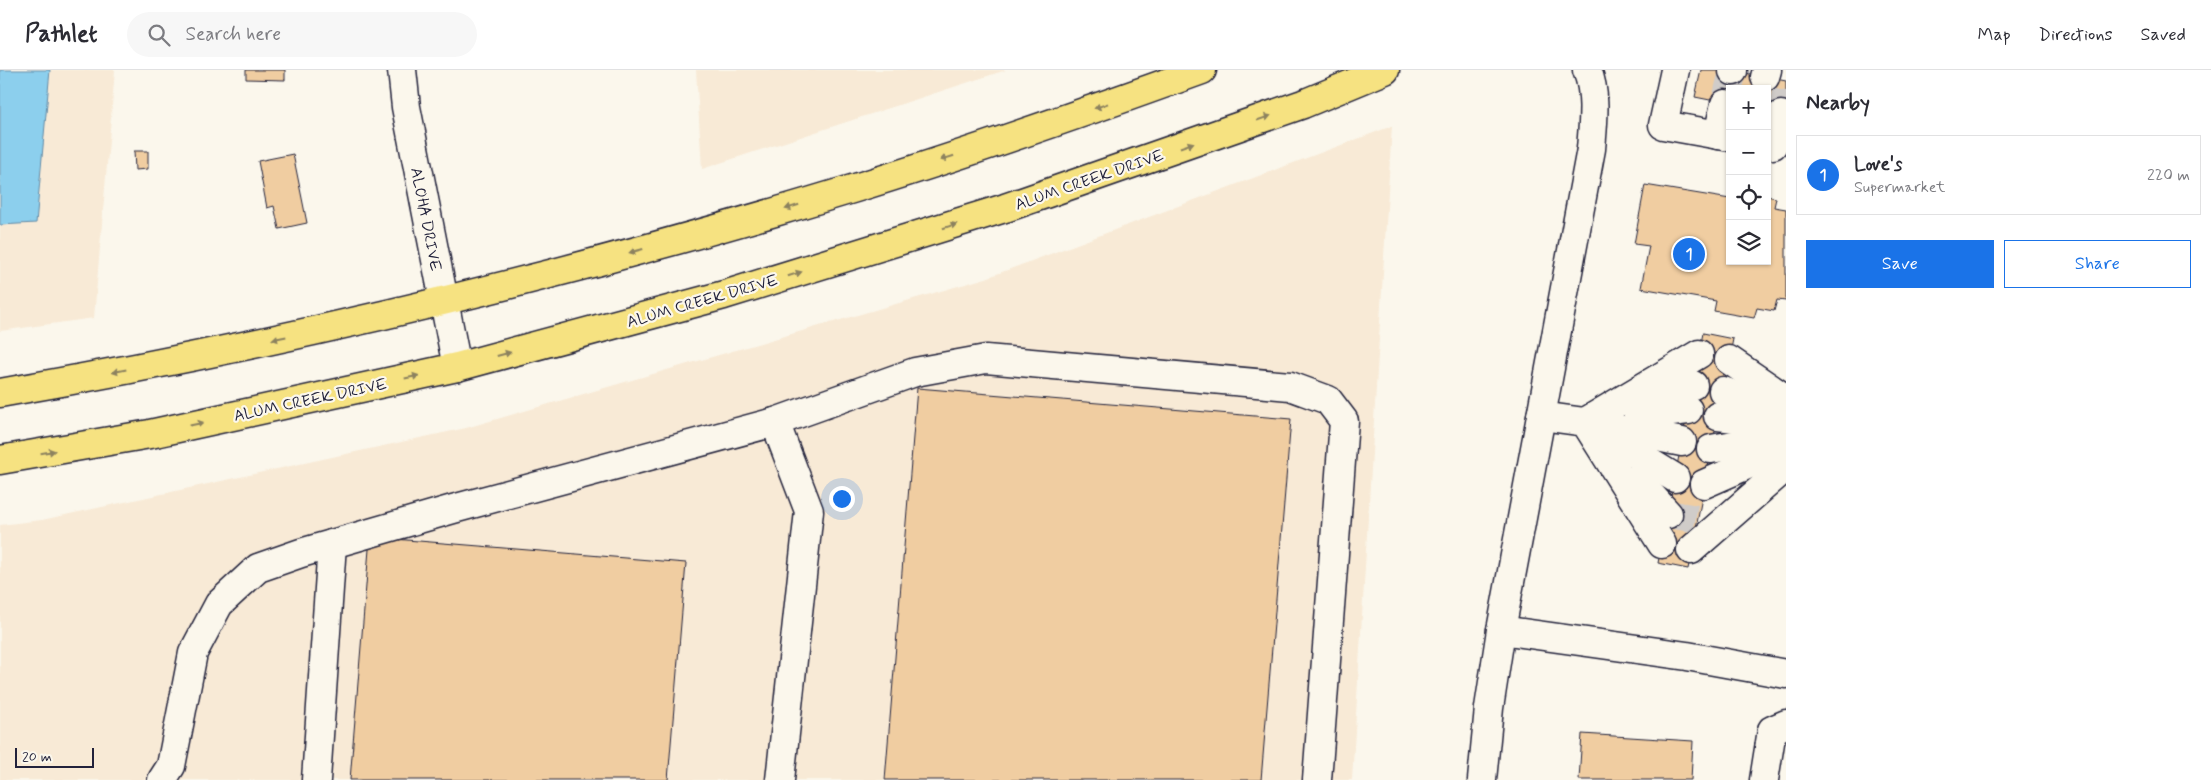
<!DOCTYPE html>
<html lang="en">
<head>
<meta charset="utf-8">
<style>
	:root { --surface:#fff; --page:#f7f7f7; --text:#2b2b33; --muted:#7c7c81; --line:#e1e1e2; --accent:#1a73e8 }
	body { margin:0; font-family:Mynerve,sans-serif; background:var(--page); color:var(--text) }
	.controls { position:absolute; right:15px; top:15px; display:grid; overflow:hidden; border-radius:0px; box-shadow:0 1px 4px #0004 }
	.controls button { width:45px; height:45px; display:grid; place-items:center; padding:0; border:0; border-bottom:1px solid var(--line); background:var(--surface); color:var(--text); font:25px sans-serif }
	.scale { position:absolute; left:15px; bottom:12px; width:79px; box-sizing:border-box; padding-left:5px; border:2px solid #22223b; border-top:0; font-size:14px; line-height:18px; white-space:nowrap; color:#22223b; -webkit-text-stroke:4px #fbf7ec; paint-order:stroke }
	.you { position:absolute; left:841px; top:428px; width:18px; height:18px; margin:-12px; border:4px solid #fff; border-radius:50%; background:#1a73e8; box-shadow:0 0 0 8px #1a73e833 }
	.badge { display:grid; place-items:center; width:32px; height:32px; border-radius:50%; background:var(--accent); color:#fff; font-size:16px; font-weight:700 }
	.pin { position:absolute; translate:-50% -50%; border:2px solid #fff; box-shadow:0 1px 5px #0006 }
	.list { margin:0; padding:0; list-style:none }
	h2 { display:flex; justify-content:space-between; align-items:center; height:65px; margin:0; padding:0 20px; font-size:21px }
	h2 small { font-size:16px; font-weight:400; color:var(--muted) }
	.list li { display:grid; grid-template-columns:32px 1fr auto; gap:15px; align-items:center; box-sizing:border-box; height:80px; margin:0 10px 10px; padding:0 10px; border:1px solid var(--line); border-radius:0px }
	.list b { display:block; font-size:19px; white-space:nowrap }
	.list p { margin:0; font-size:16px; white-space:nowrap; color:var(--muted) }
	.list em { font-size:16px; font-style:normal; color:var(--muted) }
	.actions { display:flex; gap:10px; padding:15px 20px }
	.actions a { flex:1; padding:11px 0; border:1px solid var(--accent); border-radius:0px; text-align:center; font-size:18px; color:var(--accent) }
	.actions .main { background:var(--accent); color:#fff }
	.icon { flex:none; width:28px; height:28px; fill:none; stroke:currentColor; stroke-width:2; stroke-linecap:round; stroke-linejoin:round }
	.map { position:relative; flex:none; width:1786px; height:710px; overflow:hidden }
	header { display:flex; align-items:center; gap:30px; box-sizing:border-box; height:70px; padding:0 25px; background:var(--surface); border-bottom:1px solid var(--line) }
	header strong { font-size:24px }
	nav { display:flex; gap:28px; margin-inline-start:auto; font-size:18px }
	.search { width:350px; height:45px; background:var(--page); display:flex; align-items:center; gap:12px; box-sizing:border-box; padding:0 18px; border-radius:28px; color:var(--muted); font-size:19px }
	main { display:flex }
	aside { flex:1; background:var(--surface) }
	.map>svg:first-child { display:block }
	.built { fill:#f8ead6 }
	.water { fill:#8ccfed; stroke:#628aa6 }
	.building { fill:#f0cda1; stroke:#22223b }
	.lines { fill:none; stroke-linecap:round; stroke-linejoin:round }
	.minor-tunnel { stroke:#d0ccc9; stroke-width:28; stroke-dasharray:28 14; stroke-linecap:butt }
	.minor-casing { stroke:#22223b; stroke-width:31 }
	.major-casing { stroke:#22223b; stroke-width:31 }
	.minor { stroke:#fbf7ec; stroke-width:28 }
	.major { stroke:#f6e281; stroke-width:28 }
	.oneway { fill:#8c825e }
	.labels { text-anchor:middle; stroke-width:4.5; stroke-linejoin:round; paint-order:stroke }
	.street-label { font-size:16px; fill:#22223b; stroke:#fbf7ec }
</style>
</head>
<body>
<header>
<strong>Pathlet</strong>
<div class="search"><svg class="icon" aria-label="search" viewBox="0 0 24 24"><circle cx="10" cy="10" r="6"/><path d="M15 15l6 6"/></svg>Search here</div>
<nav><a>Map</a><a>Directions</a><a>Saved</a></nav>
</header>
<main>
<div class="map">
<svg width="1786" height="710" viewBox="0 0 1786 710">
	<rect width="100%" height="100%" fill="#fbf7ec"/>
	<filter id="ink" filterUnits="userSpaceOnUse"><feTurbulence type="fractalNoise" baseFrequency=".02" numOctaves="2"/><feDisplacementMap in="SourceGraphic" scale="10" xChannelSelector="R" yChannelSelector="G"/><feConvolveMatrix kernelMatrix="1 2 1 2 8 2 1 2 1" color-interpolation-filters="sRGB"/></filter>
	<g filter="url(#ink)">
		<g class="built">
			<path d="M0,0H115L94,248L0,261Z"/>
			<path d="M696,0H1006L702,99Z"/>
			<path d="M1392,56L1352,710H0V455L42,450L466,358L986,208Z"/>
		</g>
		<path class="water" d="M0,0H50L36,153L0,155Z"/>
		<g class="building">
			<path d="M246,0H285V10L246,9Z"/>
			<path d="M1701,0H1730L1786,11V46L1767,42V19H1730V34L1695,27Z"/>
			<path d="M134,81H148V99L135,100Z"/>
			<path d="M293,84L307,153L279,159L274,136L267,138L258,91Z"/>
			<path d="M1645,115L1730,129V191H1767V126L1776,128L1774,137L1786,139V231L1777,230L1774,241L1757,238L1754,248L1714,241L1716,231L1641,218L1649,176L1634,174Z"/>
			<path d="M1703,263L1733,269L1688,499L1658,493Z"/>
			<path d="M917,318L1291,349L1261,710H885Z"/>
			<path d="M370,467L686,493L668,710H350Z"/>
			<path d="M1582,664L1693,671L1691,710H1579Z"/>
		</g>
		<g class="lines">
			<g class="minor-tunnel">
				<path d="M1725,34L1733,1"/>
				<path d="M1781,45L1786,21"/>
				<path d="M1668,444L1697,449"/>
			</g>
			<defs>
				<g id="minor">
					<path d="M402,0L406,37L457,297"/>
					<path d="M1675,0L1663,55L1730,67"/>
					<path d="M1733,1V0"/>
					<path d="M1765,7L1767,0"/>
					<path d="M1718,65L1725,34"/>
					<path d="M1773,75L1781,45"/>
					<path d="M1729,290L1786,329"/>
					<path d="M1723,321L1782,342"/>
					<path d="M1638,334L1693,315"/>
					<path d="M1541,346L1585,352L1662,474"/>
					<path d="M1638,346L1688,340"/>
					<path d="M1718,346L1786,354"/>
					<path d="M775,352L809,441L780,710"/>
					<path d="M1585,352L1699,284"/>
					<path d="M1590,356L1675,408"/>
					<path d="M1608,357L1682,372"/>
					<path d="M1711,379L1786,366"/>
					<path d="M1636,409L1668,444"/>
					<path d="M1704,414L1786,378"/>
					<path d="M1691,480L1786,397"/>
					<path d="M1501,560L1687,586L1786,604"/>
					<path d="M162,710L171,696L193,583L219,534L258,498L301,483L453,439L775,352L915,302L986,289L1290,316L1328,330L1344,351L1317,710"/>
					<path d="M316,710L332,474"/>
					<path d="M1482,710L1489,638L1501,560L1591,79C1593,54 1597,24 1587,0"/>
					<path d="M1764,710L1772,660L1786,654"/>
				</g>
				<g id="major">
					<path d="M0,323C288,273 573,204 852,119C970,83 1086,42 1202,0"/>
					<path d="M0,390L150,364L457,297L724,225L1005,138L1303,34L1385,0"/>
				</g>
			</defs>
			<use href="#minor" class="minor-casing"/>
			<use href="#major" class="major-casing"/>
			<use href="#minor" class="minor"/>
			<use href="#major" class="major"/>
		</g>
		<defs><path id="oneway-solid" d="M-6-.8H1V-3.2L6.5 0L1 3.2V.8H-6Z" transform="scale(1.25)"/></defs>
		<g class="oneway">
			<use href="#oneway-solid" transform="translate(1101 36) rotate(160)"/>
			<use href="#oneway-solid" transform="translate(1264 48) rotate(-19)"/>
			<use href="#oneway-solid" transform="translate(1187 75) rotate(-19)"/>
			<use href="#oneway-solid" transform="translate(947 88) rotate(162)"/>
			<use href="#oneway-solid" transform="translate(792 137) rotate(163)"/>
			<use href="#oneway-solid" transform="translate(950 156) rotate(-18)"/>
			<use href="#oneway-solid" transform="translate(636 181) rotate(165)"/>
			<use href="#oneway-solid" transform="translate(795 204) rotate(-17)"/>
			<use href="#oneway-solid" transform="translate(279 268) rotate(168)"/>
			<use href="#oneway-solid" transform="translate(504 284) rotate(-15)"/>
			<use href="#oneway-solid" transform="translate(119 301) rotate(168)"/>
			<use href="#oneway-solid" transform="translate(412 307) rotate(-12)"/>
			<use href="#oneway-solid" transform="translate(197 354) rotate(-12)"/>
			<use href="#oneway-solid" transform="translate(48 382) rotate(-10)"/>
		</g>
	</g>
	<g class="labels">
		<g class="street-label">
			<text transform="translate(1089 109) rotate(-19)" y="6">ALUM CREEK DRIVE</text>
			<text transform="translate(427 149) rotate(79)" y="6">ALOHA DRIVE</text>
			<text transform="translate(702 230) rotate(-16)" y="6">ALUM CREEK DRIVE</text>
			<text transform="translate(310 329) rotate(-12)" y="6">ALUM CREEK DRIVE</text>
		</g>
	</g>
</svg>
<div class="controls">
<button>+</button>
<button>−</button>
<button><svg class="icon" aria-label="locate" viewBox="0 0 24 24"><circle cx="12" cy="12" r="6"/><path d="M12 2v4M12 18v4M2 12h4M18 12h4"/></svg></button>
<button><svg class="icon" aria-label="layers" viewBox="0 0 24 24"><path d="M12 4l9 5-9 5-9-5zM3 14l9 5 9-5"/></svg></button>
</div>
<div class="scale">20 m</div>
<div class="you"></div>
<div class="pin badge" style="left:1689px;top:184px">1</div>
</div>
<aside>
<h2>Nearby<small></small></h2>
<ul class="list">
<li><span class="badge">1</span><div><b>Love's</b><p>Supermarket</p></div><em>220 m</em></li>
</ul>
<div class="actions"><a class="main">Save</a><a>Share</a></div>
</aside>
</main>
</body>
</html>
